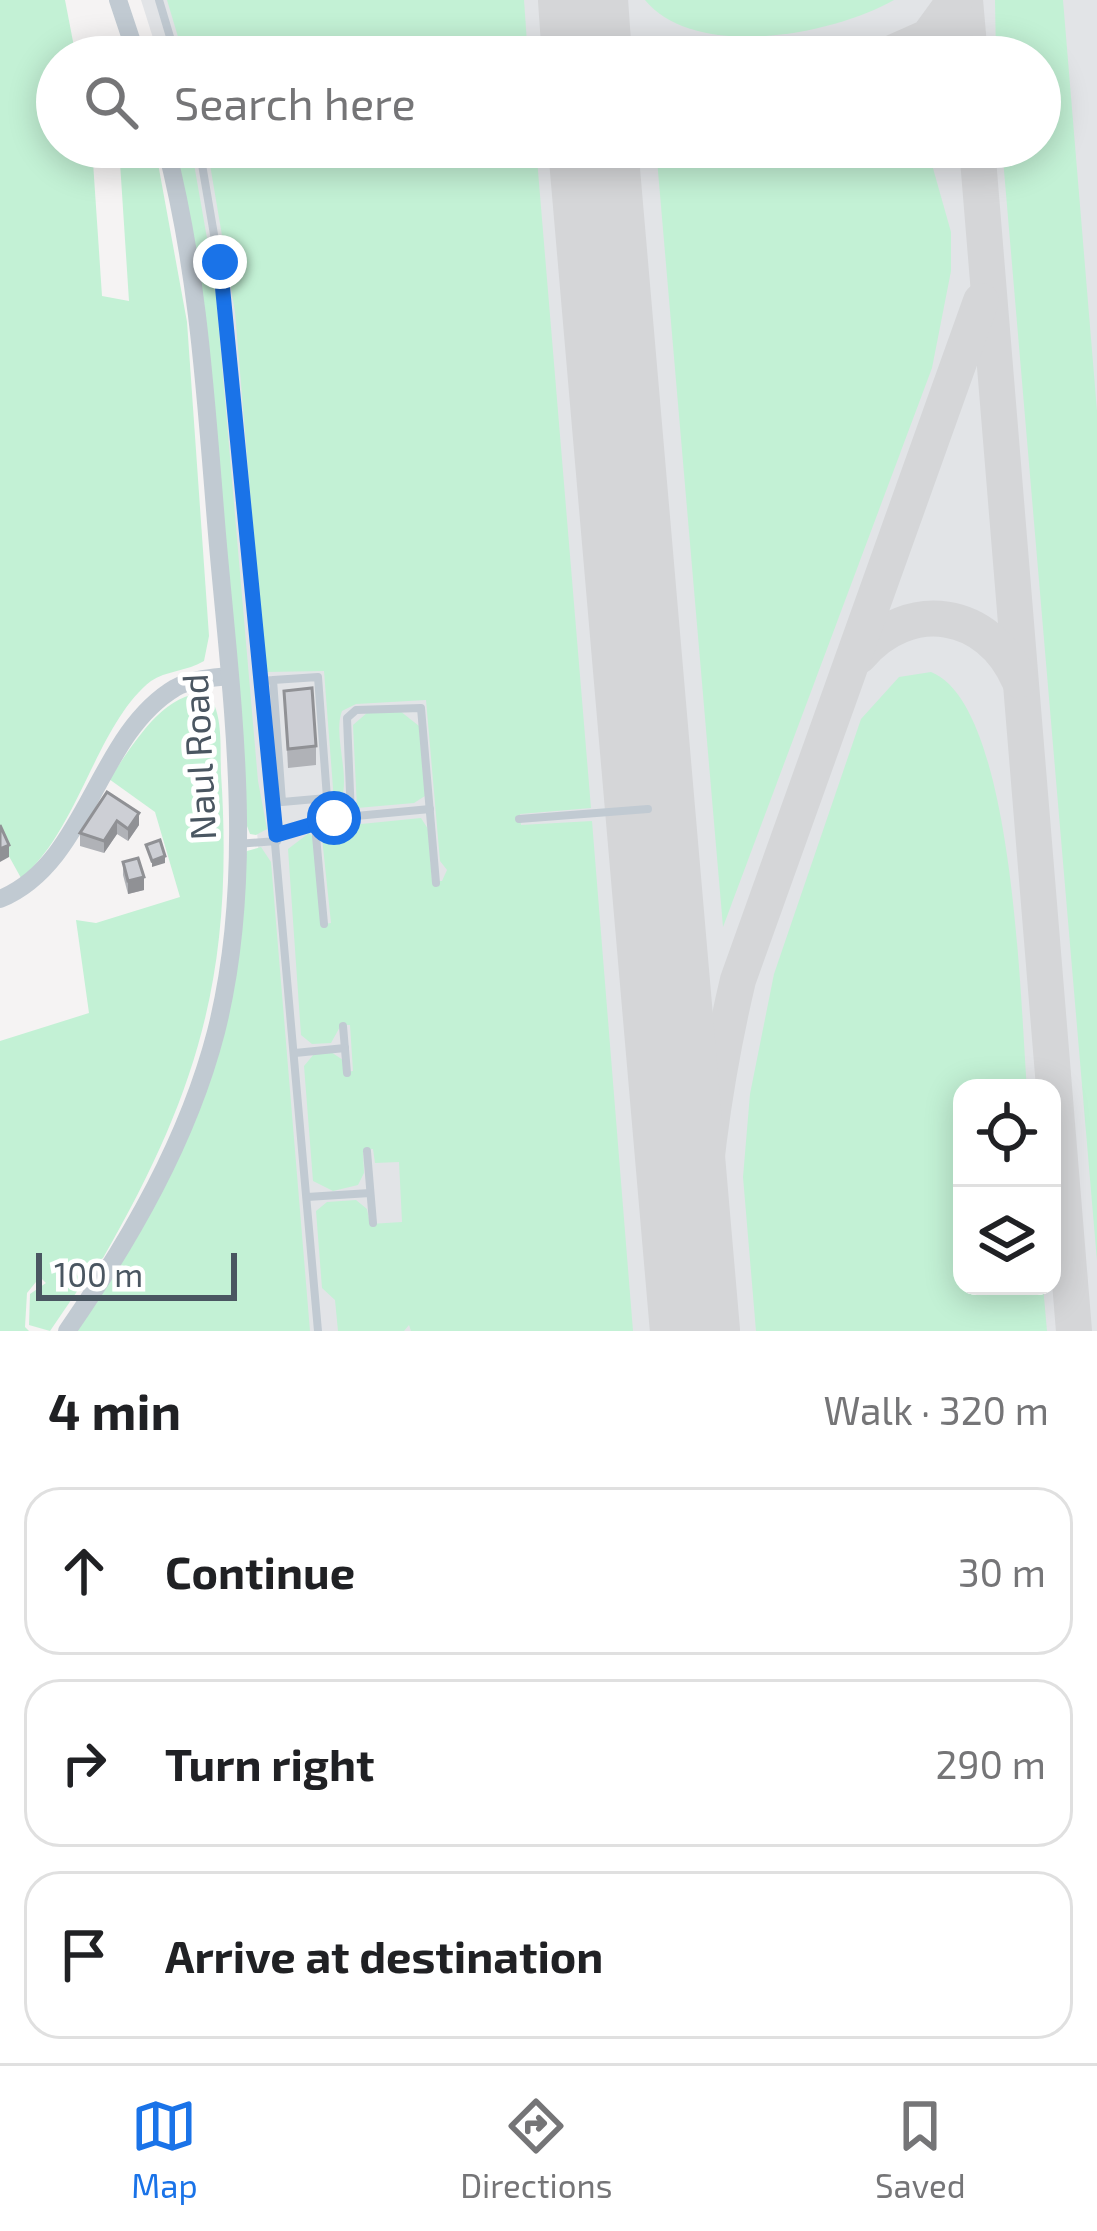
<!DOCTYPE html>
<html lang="en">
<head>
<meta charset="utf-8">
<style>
	:root { --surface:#fff; --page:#f6f6f6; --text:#202124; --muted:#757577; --line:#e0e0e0; --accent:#1a73e8 }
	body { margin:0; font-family:"Exo 2",sans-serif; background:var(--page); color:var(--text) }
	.controls { position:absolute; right:36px; bottom:36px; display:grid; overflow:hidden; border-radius:24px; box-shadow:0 6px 30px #0003 }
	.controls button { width:108px; height:108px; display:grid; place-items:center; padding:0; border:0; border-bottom:3px solid var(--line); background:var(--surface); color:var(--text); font:60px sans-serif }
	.scale { position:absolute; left:36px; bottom:30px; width:201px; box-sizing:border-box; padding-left:12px; border:6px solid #4a5661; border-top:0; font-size:33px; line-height:42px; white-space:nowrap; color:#4a5661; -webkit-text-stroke:9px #fff; paint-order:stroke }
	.stop { position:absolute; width:36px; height:36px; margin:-27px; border:9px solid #1a73e8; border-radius:50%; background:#fff }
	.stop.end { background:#1a73e8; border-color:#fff; box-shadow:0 3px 12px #0008 }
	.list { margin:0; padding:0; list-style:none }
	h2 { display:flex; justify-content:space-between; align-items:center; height:156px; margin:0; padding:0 48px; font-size:51px }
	h2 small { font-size:39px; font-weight:400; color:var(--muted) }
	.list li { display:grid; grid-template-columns:78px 1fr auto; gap:36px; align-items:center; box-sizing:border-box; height:168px; margin:0 24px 24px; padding:0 24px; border:3px solid var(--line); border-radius:36px }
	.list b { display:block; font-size:45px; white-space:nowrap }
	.list em { font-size:39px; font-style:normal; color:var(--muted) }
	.icon { flex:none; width:66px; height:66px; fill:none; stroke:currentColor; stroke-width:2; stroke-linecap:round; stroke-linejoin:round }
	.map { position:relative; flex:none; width:1097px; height:1331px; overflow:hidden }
	.search { position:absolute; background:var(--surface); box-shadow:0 6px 30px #0003; left:36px; right:36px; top:36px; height:132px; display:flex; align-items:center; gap:30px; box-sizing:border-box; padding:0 42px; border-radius:66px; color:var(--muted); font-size:45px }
	.sheet { height:732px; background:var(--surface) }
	nav { display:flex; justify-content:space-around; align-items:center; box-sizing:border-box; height:168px; border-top:3px solid var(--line); background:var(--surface); font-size:33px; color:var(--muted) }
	nav a { display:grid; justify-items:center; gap:6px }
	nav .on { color:var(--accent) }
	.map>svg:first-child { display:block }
	.airport { fill:#e2e4e7; fill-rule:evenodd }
	.green { fill:#c3f1d5 }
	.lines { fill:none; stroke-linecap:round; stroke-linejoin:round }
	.taxiway { stroke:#d5d6d8; stroke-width:36 }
	.runway { stroke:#d5d6d8; stroke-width:90 }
	.service { stroke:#c1cad2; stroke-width:8 }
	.tertiary { stroke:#c1cad2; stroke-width:18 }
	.wall { fill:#b0b2b7 }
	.shaded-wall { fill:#909195 }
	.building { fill:#cdcfd5; stroke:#909195; stroke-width:3 }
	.route { stroke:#1a73e8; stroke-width:15 }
	.labels { text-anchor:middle; stroke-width:10; stroke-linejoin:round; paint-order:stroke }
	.street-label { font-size:36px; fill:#4a5661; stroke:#fff }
</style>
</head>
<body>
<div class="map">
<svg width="1097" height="1331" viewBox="0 0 1097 1331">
	<rect width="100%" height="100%" fill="#f5f3f3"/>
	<path class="airport" d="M141,0H1097V1331H295L253,779L183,147H1040V57H159ZM962,1088H1052V1286H962Z"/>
	<g class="green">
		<path d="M0,0H65L76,57H57V147H92L102,296L129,301L119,147H155L187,322L209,636L204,661C188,671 165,671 151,681C97,723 78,832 21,878L0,840Z"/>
		<path d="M167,0H524L528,57H184Z"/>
		<path d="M645,0H894C833,35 695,61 645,0Z"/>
		<path d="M995,0H1063L1097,411V1261L1002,147H1040V57H996Z"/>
		<path d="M172,147H191L215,284L258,781L267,829L256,835L250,834L244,818Z"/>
		<path d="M207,147H536L591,808L520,814L521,825L592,821L633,1331H411L409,1325L404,1331H338L335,1300L322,1288L316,1211L327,1202L356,1200L367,1209L370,1224L402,1222L399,1162L375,1163L373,1149L363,1150L364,1173L358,1185L333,1191L313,1181L304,1066L314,1054L331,1052L343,1060L345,1072L353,1071L350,1025H341L331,1043L312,1044L301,1035L288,849L309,833L315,839L324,924L331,923L321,828L421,818L428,829L432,881H442L447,870L440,861L426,700L356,704L342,711C331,739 358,791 333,810L315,804L334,801L324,671L265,672L235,312Z"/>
		<path d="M927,147L951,232V271L932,368L723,927L656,148Z"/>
		<path d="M931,672C1015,705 1020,1004 1027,1088H962V1286H1043L1047,1331H756L743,1177L750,1094L774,974L861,719L899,677Z"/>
		<path d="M206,693C224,708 220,751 221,773C234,969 200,1089 103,1258L91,1265L79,1262L75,1271L82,1284L50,1331L29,1325L30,1294L46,1283L40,1277L27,1293L25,1327L29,1331H0V1041L89,1013L76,920L96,923L180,897L155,812L109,779C133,746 161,693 206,693Z"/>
		<path d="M400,711L419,726L425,796L414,803L357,808L353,725L368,712Z"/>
		<path d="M261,847L271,862L310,1331H76L190,1129L244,859L247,851Z"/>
	</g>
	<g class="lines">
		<g class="taxiway">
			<path d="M965,0L970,57"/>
			<path d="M585,20L620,57"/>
			<path d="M883,57L928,37L955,0"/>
			<path d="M977,147L1074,1331"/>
			<path d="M859,656C909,597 989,610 1019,680"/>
			<path d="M696,1331C697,1210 710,1098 738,980L981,301"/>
		</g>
		<g class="runway">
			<path d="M583,0L587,57"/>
			<path d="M593,147L695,1331"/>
		</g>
		<g class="service">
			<path d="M159,0L176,57"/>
			<path d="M199,147L229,322L318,1331"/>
			<path d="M258,681L318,677L327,798L282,802L273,680"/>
			<path d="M351,817L347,718L356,710L421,708L436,883"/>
			<path d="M519,819L648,809"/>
			<path d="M315,825L324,924"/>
			<path d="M276,835L335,818L430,809"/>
			<path d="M237,844L277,841"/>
			<path d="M343,1026L347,1073"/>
			<path d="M295,1053L345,1048"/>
			<path d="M367,1151L373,1223"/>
			<path d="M307,1197L370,1193"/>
		</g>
		<g class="tertiary">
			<path d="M118,0L137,57"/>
			<path d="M0,899C88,863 95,736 175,688C191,679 211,678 229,676"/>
			<path d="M67,1331C130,1240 188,1140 216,1032C257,870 231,697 217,534C206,403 199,274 166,147"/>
		</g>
	</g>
	<g class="wall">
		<path d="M284,691L316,746V765L288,768Z"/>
		<path d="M107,792L139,825L128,841L117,834L104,853L80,846V833Z"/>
		<path d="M123,862L144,890L128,894L123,875Z"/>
	</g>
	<g class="shaded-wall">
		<path d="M139,813V825L128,841V829Z"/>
		<path d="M117,821V834L104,853V841Z"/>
		<path d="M9,845V857L0,862V849Z"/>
		<path d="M165,856V863L152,867V861Z"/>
		<path d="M144,877V890L128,894V881Z"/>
	</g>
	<g class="building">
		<path d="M312,688L316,746L288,749L284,691Z"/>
		<path d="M107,792L139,813L128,829L117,821L104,841L80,833Z"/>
		<path d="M0,825L9,845L0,849Z"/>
		<path d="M160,840L165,856L152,861L146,845Z"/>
		<path d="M138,858L144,877L128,881L123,862Z"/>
	</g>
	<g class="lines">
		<path class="route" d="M220,262L276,835L334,818"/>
	</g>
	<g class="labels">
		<g class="street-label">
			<text transform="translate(199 757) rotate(-93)" y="13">Naul Road</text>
		</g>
	</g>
</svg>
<div class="controls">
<button><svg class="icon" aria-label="locate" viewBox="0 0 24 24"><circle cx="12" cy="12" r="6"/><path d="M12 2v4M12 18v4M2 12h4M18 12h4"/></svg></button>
<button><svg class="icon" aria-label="layers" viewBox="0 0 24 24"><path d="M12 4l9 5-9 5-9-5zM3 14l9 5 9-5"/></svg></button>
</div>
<div class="scale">100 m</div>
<div class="stop" style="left:334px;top:818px"></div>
<div class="stop end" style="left:220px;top:262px"></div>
<div class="search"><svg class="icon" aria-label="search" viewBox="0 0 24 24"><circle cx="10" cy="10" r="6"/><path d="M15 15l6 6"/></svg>Search here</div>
</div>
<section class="sheet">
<h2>4 min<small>Walk · 320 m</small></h2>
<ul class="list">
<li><svg class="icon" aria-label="ahead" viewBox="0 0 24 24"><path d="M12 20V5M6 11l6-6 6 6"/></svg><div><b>Continue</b></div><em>30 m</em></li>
<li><svg class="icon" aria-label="right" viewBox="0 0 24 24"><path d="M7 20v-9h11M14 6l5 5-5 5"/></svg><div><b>Turn right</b></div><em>290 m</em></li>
<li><svg class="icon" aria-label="arrive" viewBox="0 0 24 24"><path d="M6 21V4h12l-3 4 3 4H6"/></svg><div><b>Arrive at destination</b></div></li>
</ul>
</section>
<nav>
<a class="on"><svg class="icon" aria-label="map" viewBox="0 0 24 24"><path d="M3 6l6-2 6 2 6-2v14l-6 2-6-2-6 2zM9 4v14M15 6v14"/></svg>Map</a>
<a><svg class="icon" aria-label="directions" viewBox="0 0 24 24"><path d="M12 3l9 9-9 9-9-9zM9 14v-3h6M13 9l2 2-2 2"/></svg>Directions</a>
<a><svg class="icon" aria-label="saved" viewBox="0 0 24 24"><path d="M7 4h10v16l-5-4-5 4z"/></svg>Saved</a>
</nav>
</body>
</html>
